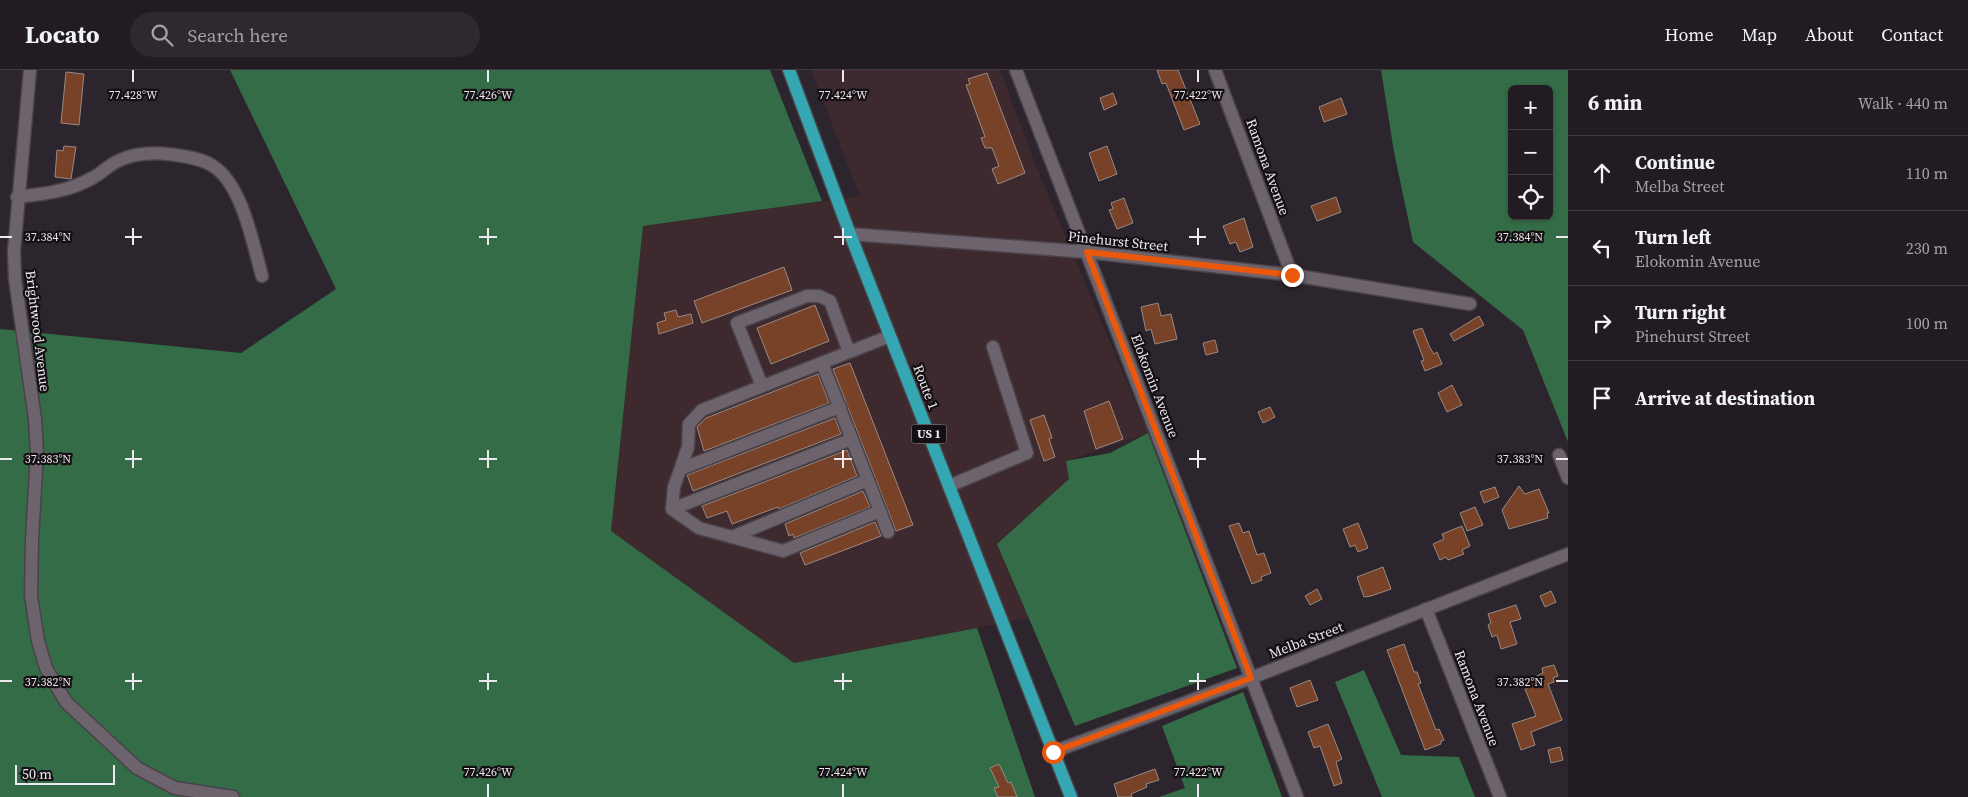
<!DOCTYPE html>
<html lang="en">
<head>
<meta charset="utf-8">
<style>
	:root { --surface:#221c22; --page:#2e292f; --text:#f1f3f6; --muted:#a2a1a5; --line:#3f3a40 }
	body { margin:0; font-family:"Source Serif 4",serif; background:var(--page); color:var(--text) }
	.controls { position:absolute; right:15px; top:15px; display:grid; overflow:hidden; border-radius:8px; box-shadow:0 1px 4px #0004 }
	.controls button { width:45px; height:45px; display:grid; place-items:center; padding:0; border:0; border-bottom:1px solid var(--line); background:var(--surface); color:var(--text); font:25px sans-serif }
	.scale { position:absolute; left:15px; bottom:12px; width:100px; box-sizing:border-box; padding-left:5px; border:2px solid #ede8ed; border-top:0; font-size:14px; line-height:18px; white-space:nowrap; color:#ede8ed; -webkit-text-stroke:4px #130f13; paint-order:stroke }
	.stop { position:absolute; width:15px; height:15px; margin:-11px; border:4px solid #ea580c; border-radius:50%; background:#fff }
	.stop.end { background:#ea580c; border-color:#fff; box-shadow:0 1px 5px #0008 }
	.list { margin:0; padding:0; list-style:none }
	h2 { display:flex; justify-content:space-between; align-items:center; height:65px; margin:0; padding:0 20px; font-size:21px }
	h2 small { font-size:16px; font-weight:400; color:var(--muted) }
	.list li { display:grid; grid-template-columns:32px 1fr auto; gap:15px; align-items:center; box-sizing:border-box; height:75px; padding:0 20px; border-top:1px solid var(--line) }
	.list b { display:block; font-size:19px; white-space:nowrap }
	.list p { margin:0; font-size:16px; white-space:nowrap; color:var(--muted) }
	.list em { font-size:16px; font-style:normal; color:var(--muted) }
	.icon { flex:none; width:28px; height:28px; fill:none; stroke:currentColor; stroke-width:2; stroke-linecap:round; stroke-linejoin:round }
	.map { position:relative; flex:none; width:1568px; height:727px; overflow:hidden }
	header { display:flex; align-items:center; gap:30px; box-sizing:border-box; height:70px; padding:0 25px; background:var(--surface); border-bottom:1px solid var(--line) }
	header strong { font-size:24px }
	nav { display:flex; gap:28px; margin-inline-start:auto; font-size:18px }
	.search { width:350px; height:45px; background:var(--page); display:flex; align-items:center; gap:12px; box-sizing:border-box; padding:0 18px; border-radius:28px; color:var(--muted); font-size:19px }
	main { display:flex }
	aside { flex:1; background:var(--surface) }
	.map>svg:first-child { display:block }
	.industrial { fill:#3d292e }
	.forest { fill:#346c47; fill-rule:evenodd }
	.building { fill:#774228; stroke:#988a84 }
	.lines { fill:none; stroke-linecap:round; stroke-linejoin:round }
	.minor-casing { stroke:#494249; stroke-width:15 }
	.major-casing { stroke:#494249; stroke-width:15 }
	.minor { stroke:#6c636c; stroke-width:12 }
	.major { stroke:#35a7b2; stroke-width:12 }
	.route { stroke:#ea580c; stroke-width:6 }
	.ticks { fill:none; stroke:#ede8ed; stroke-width:2 }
	.labels { text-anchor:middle; stroke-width:4.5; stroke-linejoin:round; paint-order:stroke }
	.shield { fill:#130f13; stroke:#aca7ac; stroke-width:1 }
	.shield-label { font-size:12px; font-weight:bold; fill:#ede8ed }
	.street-label { font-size:14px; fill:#ede8ed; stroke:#130f13 }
	.ticks-label { font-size:12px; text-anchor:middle; fill:#ede8ed; stroke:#130f13; stroke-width:4.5; stroke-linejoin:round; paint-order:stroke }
</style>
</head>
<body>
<header>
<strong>Locato</strong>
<div class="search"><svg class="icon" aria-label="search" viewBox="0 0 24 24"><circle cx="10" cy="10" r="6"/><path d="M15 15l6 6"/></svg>Search here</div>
<nav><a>Home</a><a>Map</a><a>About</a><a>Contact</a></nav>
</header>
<main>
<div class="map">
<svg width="1568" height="727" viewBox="0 0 1568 727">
	<rect width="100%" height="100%" fill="#2d252d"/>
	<path class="industrial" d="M811,0H1000L1038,101L1148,363L1066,391L1069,409L997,474L1029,548L794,593L611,461L643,156L860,126Z"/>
	<g class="forest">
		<path d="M230,0H770L822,131L643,156L611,461L794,593L977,558L1035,727H0V259L241,283L336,219Z"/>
		<path d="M1381,0H1568V372L1523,260L1413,172L1394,82ZM1512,19H1549V146H1512Z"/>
		<path d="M1148,363L1237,598L1075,656L997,474L1069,409L1066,391L1110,383Z"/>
		<path d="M1364,600L1401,685L1459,687L1475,727H1382L1335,612Z"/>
		<path d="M1243,622L1282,727H1159L1185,718L1162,656Z"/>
	</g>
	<g class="building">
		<path d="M1157,0H1178L1200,54L1184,60L1166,13L1162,14Z"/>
		<path d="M66,2L84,4L79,55L61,53Z"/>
		<path d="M987,3L1025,103L998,114L992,99L999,96L992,78H985L981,68L985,67L966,15L970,14L968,9Z"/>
		<path d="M1113,23L1117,34L1104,40L1100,28Z"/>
		<path d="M1341,28L1347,44L1324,52L1319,37Z"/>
		<path d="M64,76L76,77L71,109L55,107L57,80L63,81Z"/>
		<path d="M1107,76L1117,104L1099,111L1089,83Z"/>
		<path d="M1336,127L1341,142L1317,151L1311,136Z"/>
		<path d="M1124,128L1133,153L1117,159L1109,140L1113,139L1111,133Z"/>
		<path d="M1244,148L1253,177L1240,182L1236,172L1230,174L1223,156Z"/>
		<path d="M784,197L792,220L702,253L694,231Z"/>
		<path d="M1158,233L1161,246L1171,244L1177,269L1155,274L1151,259L1146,261L1141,237Z"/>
		<path d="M815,235L829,271L771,294L757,258Z"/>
		<path d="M676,240L678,247L691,244L693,253L659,264L657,253L666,250L664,243Z"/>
		<path d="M1479,246L1484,255L1454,271L1450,264Z"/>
		<path d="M1422,258L1430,278L1434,284L1437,282L1442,294L1425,301L1421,291L1424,290L1413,261Z"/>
		<path d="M1215,270L1218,282L1206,285L1203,273Z"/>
		<path d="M850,293L913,455L896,461L833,299Z"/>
		<path d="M818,304L829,333L704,381L697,357L706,348Z"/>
		<path d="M1452,315L1462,335L1447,342L1438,323Z"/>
		<path d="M1109,331L1123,369L1096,379L1084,341Z"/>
		<path d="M1270,337L1275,347L1263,353L1258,342Z"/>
		<path d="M1044,345L1052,368L1049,369L1055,387L1044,391L1030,350Z"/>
		<path d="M835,348L841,364L693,421L687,405Z"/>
		<path d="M847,380L857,406L779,439L778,437L732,454L727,441L707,448L702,436Z"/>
		<path d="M1519,416L1525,424L1539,419L1549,443H1547L1548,448L1509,459L1502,440Z"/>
		<path d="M1495,417L1499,427L1484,433L1480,422Z"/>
		<path d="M863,421L870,437L794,468L793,464L789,466L785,454Z"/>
		<path d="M1475,437L1483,455L1467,461L1460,443Z"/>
		<path d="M875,452L881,466L805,495L800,483Z"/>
		<path d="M1239,453L1243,463L1249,461L1257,485L1264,483L1271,503L1261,507L1262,510L1252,514L1229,456Z"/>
		<path d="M1358,453L1368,478L1358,482L1355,475L1350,477L1343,459Z"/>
		<path d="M1462,456L1470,476L1462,480L1464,484L1448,490L1446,487L1440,490L1433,474L1444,469L1442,464Z"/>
		<path d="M1383,497L1391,519L1371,526L1364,527L1357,507Z"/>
		<path d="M1317,519L1322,529L1310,535L1305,526Z"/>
		<path d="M1551,521L1556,532L1545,537L1540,526Z"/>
		<path d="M1516,535L1521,549L1510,552L1517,574L1501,579L1497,565L1492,567L1488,555L1491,553L1488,544Z"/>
		<path d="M1404,574L1414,602H1417L1421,613L1418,614L1436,660L1439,659L1444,670L1441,671V674L1425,680L1387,580Z"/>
		<path d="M1554,595L1558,606L1553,608L1554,612L1548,614L1562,650L1531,662L1535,675L1521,680L1512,654L1536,646L1525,619L1530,617L1528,610L1543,603L1542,598Z"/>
		<path d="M1310,610L1318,630L1297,637L1290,618Z"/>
		<path d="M1328,654L1342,689L1336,692L1342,713L1334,716L1320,676L1314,678L1308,662Z"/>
		<path d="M1560,677L1563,690L1551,693L1548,680Z"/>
		<path d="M999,694L1008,713L1011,712L1017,727H998L994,718L999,717L990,698Z"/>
		<path d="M1155,699L1159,710L1146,714L1147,717L1131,724L1132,727H1118L1114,714Z"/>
	</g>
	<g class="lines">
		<defs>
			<g id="minor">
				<path d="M30,0L14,181L15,209L35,349L37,383L32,470L31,526L38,571L46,598L66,632L137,698L175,718L233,727"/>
				<path d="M1016,0L1297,727"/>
				<path d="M1215,0L1292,205"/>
				<path d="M17,127C44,124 71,121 94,107C103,102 110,94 120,90C138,82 157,82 176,85C188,87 203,89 213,96C242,114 253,174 262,206"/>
				<path d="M850,164L1087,182L1292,205L1470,234"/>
				<path d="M822,293L880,441L783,481L699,458L672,439L674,417L688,377L689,354L702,340L890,266"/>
				<path d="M762,316L737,253L807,226H819L830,231L849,282"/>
				<path d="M1559,385L1568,408"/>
				<path d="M681,399L840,337"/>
				<path d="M949,416L1027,383L993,277"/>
				<path d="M672,439L852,369"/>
				<path d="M880,441L888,462"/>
				<path d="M732,467L868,410"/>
				<path d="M1426,539L1500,727"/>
				<path d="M1053,682L1251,608L1568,484"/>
			</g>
			<path id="major" d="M789,0L850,164L1071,727"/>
		</defs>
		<use href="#minor" class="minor-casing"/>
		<use href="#major" class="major-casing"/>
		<use href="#minor" class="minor"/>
		<use href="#major" class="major"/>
	</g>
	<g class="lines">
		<path class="route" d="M1053,682L1251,608L1087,182L1292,205"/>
	</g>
	<path class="ticks" d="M133,0V12M488,0V12M843,0V12M1198,0V12M133,158V175M488,158V175M843,158V175M1198,158V175M0,167H12M125,167H142M479,167H497M834,167H852M1189,167H1206M1556,167H1568M133,380V398M488,380V398M843,380V398M1198,380V398M0,389H12M125,389H142M479,389H497M834,389H852M1189,389H1206M1556,389H1568M133,603V620M488,603V620M843,603V620M1198,603V620M0,611H12M125,611H142M479,611H497M834,611H852M1189,611H1206M1556,611H1568M488,714V727M843,714V727M1198,714V727"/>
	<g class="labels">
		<rect class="shield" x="911.5" y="354.5" width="35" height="19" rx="4"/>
		<g class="shield-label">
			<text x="929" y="368">US 1</text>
		</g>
		<g class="street-label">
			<text transform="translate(1268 97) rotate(70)" y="5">Ramona Avenue</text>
			<text transform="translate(1118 171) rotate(6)" y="5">Pinehurst Street</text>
			<text transform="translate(38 261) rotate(83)" y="5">Brightwood Avenue</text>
			<text transform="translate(1155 316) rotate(69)" y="5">Elokomin Avenue</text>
			<text transform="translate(926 317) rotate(69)" y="5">Route 1</text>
			<text transform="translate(1306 570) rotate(-21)" y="5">Melba Street</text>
			<text transform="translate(1477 628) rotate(69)" y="5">Ramona Avenue</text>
		</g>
	</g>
	<g class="ticks-label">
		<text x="133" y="29">77.428°W</text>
		<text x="488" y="29">77.426°W</text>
		<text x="843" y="29">77.424°W</text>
		<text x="1198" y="29">77.422°W</text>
		<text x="48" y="171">37.384°N</text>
		<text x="1520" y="171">37.384°N</text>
		<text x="48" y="393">37.383°N</text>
		<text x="1520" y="393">37.383°N</text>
		<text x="48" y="616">37.382°N</text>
		<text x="1520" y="616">37.382°N</text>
		<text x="488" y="706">77.426°W</text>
		<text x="843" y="706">77.424°W</text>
		<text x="1198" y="706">77.422°W</text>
	</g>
</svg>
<div class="controls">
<button>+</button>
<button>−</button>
<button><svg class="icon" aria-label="locate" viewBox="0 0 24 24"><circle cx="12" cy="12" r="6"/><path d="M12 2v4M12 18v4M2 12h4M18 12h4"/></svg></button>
</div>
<div class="scale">50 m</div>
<div class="stop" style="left:1053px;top:682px"></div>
<div class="stop end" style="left:1292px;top:205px"></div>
</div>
<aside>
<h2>6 min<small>Walk · 440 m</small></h2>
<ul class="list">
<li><svg class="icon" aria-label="ahead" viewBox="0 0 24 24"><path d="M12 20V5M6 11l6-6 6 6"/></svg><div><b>Continue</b><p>Melba Street</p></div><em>110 m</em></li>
<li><svg class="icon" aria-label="left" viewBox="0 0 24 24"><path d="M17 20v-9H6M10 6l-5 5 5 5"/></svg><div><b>Turn left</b><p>Elokomin Avenue</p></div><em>230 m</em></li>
<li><svg class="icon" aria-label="right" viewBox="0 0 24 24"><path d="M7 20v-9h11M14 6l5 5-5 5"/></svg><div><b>Turn right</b><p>Pinehurst Street</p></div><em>100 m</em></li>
<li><svg class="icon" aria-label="arrive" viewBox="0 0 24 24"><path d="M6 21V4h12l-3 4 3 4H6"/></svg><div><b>Arrive at destination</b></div></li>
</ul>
</aside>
</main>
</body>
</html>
